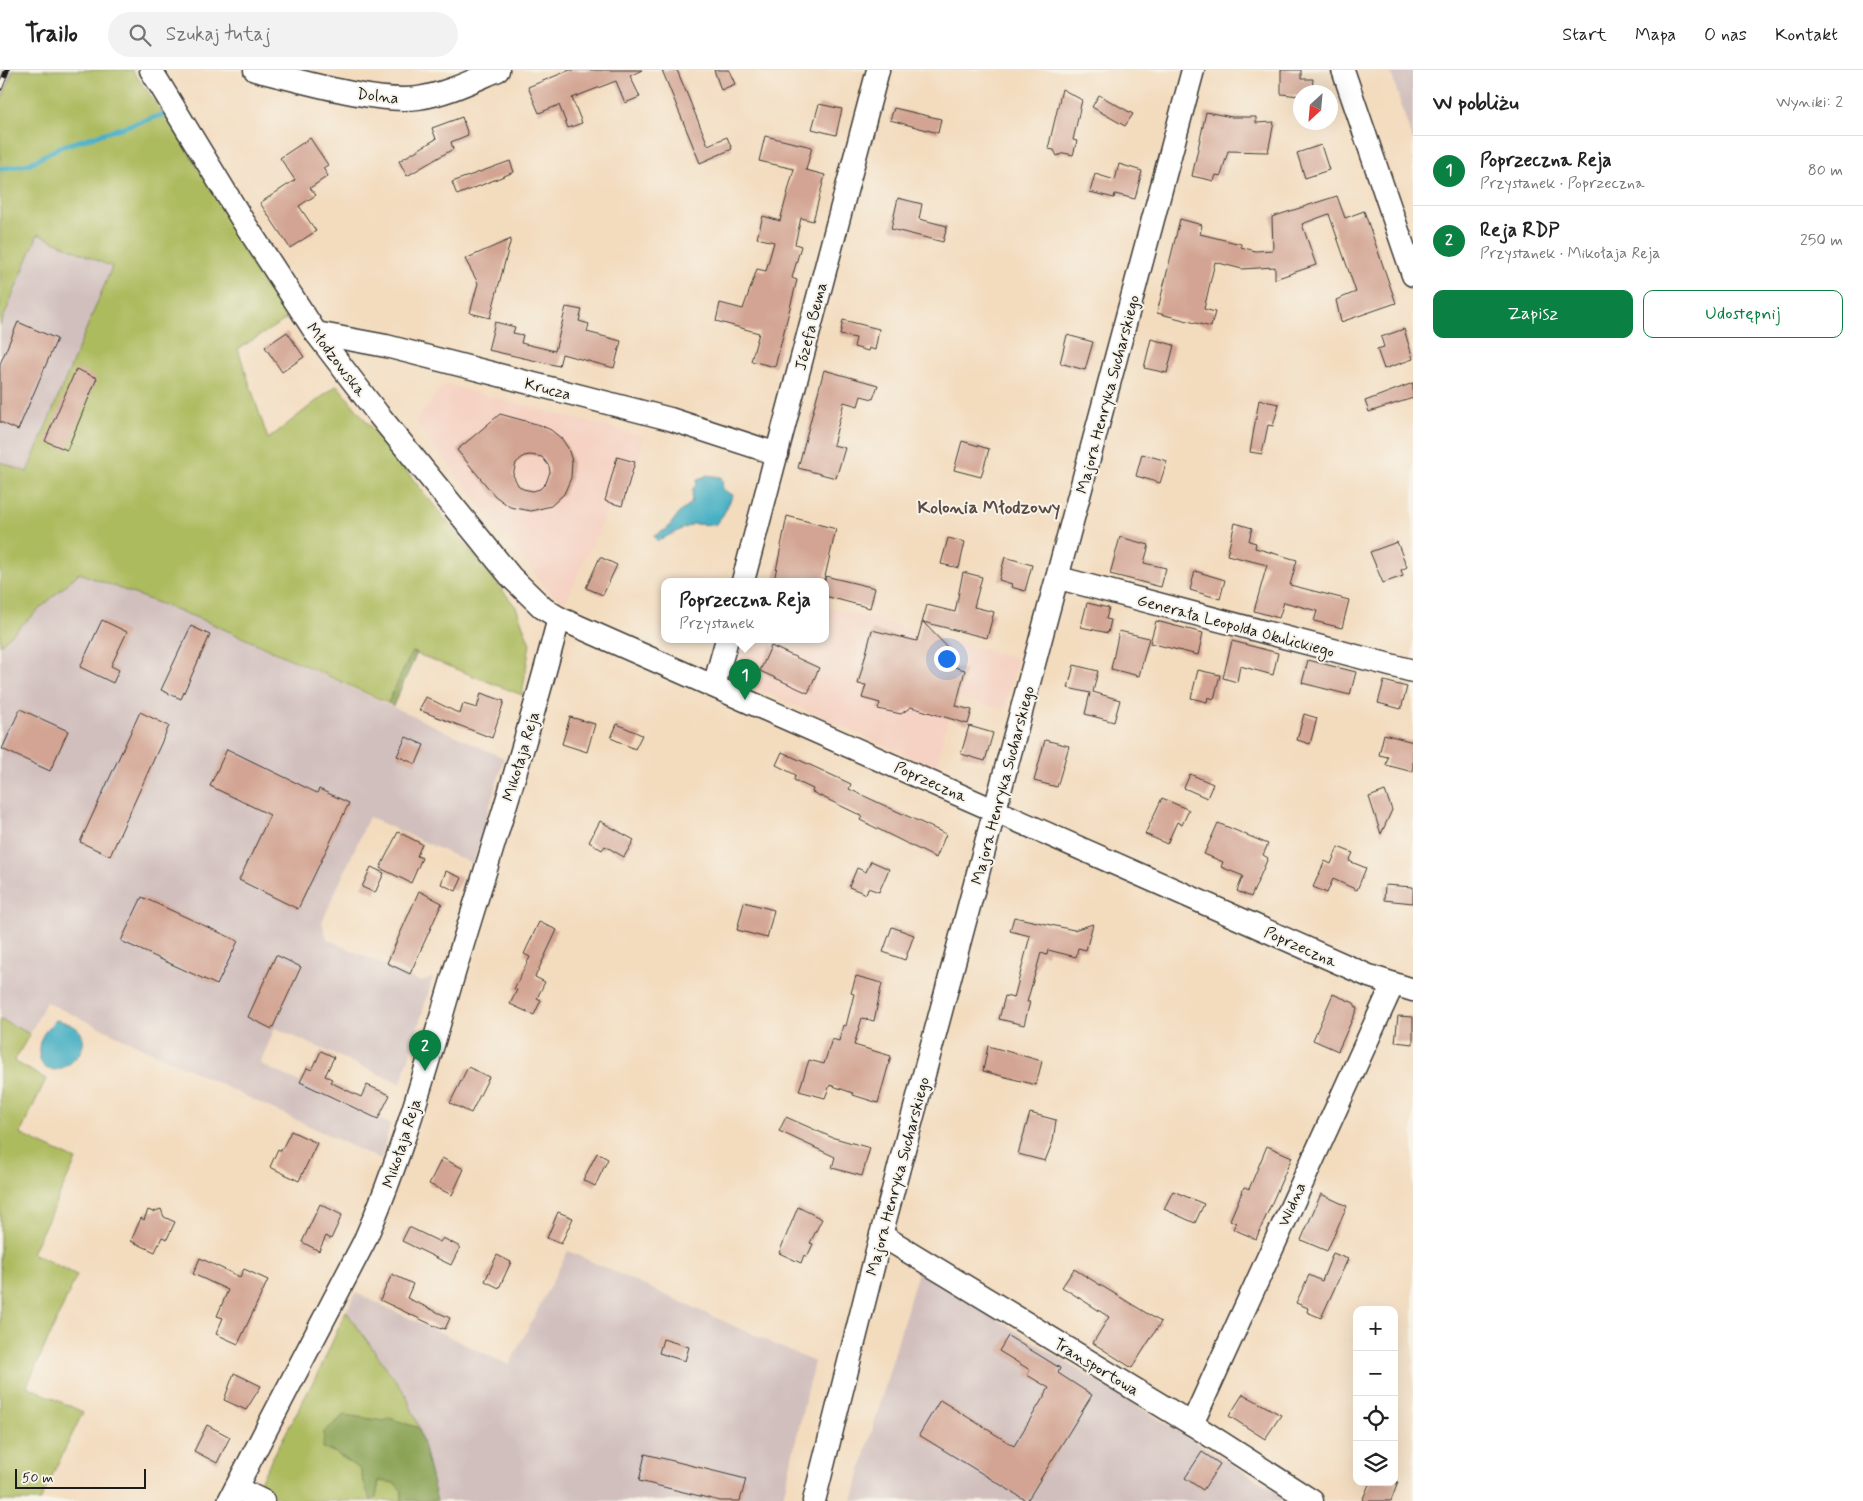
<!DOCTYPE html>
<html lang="pl">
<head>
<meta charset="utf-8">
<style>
	:root { --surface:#fff; --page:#f2f2f2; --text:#222; --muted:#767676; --line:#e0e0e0; --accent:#0b8043 }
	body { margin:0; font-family:Mynerve,sans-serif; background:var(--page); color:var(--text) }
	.controls { position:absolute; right:15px; bottom:15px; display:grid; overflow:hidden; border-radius:10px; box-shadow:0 5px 20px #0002 }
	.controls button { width:45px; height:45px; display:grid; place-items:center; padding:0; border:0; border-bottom:1px solid var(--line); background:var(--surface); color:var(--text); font:25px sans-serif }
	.compass { position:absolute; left:1293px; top:15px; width:45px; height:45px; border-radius:50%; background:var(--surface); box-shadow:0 5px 20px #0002; rotate:206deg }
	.scale { position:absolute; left:15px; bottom:12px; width:131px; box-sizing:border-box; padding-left:5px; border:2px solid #1c1c1c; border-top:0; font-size:14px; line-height:18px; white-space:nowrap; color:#1c1c1c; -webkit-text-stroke:4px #f7f3e8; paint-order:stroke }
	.you { position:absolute; left:946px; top:588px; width:18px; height:18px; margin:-12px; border:4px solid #fff; border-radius:50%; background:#1a73e8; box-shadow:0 0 0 8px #1a73e833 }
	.badge { display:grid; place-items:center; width:32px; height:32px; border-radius:50%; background:var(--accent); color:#fff; font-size:16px; font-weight:700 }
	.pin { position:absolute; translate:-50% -41px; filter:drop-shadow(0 1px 2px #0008) }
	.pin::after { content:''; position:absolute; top:26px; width:18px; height:15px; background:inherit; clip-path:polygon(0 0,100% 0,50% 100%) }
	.popup { position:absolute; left:661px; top:508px; width:168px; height:65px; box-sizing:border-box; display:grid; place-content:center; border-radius:10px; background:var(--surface); filter:drop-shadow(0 1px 4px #0005); font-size:16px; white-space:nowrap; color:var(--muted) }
	.popup b { font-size:19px; color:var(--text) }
	.popup::after { content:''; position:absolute; left:50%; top:100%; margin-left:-10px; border:10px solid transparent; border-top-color:var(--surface) }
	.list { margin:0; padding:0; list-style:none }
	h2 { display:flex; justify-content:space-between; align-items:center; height:65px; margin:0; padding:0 20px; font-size:21px }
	h2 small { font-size:16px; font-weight:400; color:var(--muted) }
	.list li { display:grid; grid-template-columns:32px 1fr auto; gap:15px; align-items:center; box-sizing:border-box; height:70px; padding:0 20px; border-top:1px solid var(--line) }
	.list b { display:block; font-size:19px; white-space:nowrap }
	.list p { margin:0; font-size:16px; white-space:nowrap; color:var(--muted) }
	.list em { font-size:16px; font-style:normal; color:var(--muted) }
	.actions { display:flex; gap:10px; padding:15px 20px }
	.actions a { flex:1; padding:11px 0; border:1px solid var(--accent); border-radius:10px; text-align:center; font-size:18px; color:var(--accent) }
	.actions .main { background:var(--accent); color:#fff }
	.icon { flex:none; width:28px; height:28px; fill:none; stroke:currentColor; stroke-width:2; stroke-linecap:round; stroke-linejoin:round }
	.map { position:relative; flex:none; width:1413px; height:1431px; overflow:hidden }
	header { display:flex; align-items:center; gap:30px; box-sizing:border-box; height:70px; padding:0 25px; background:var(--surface); border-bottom:1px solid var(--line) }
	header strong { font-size:24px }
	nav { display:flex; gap:28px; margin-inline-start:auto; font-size:18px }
	.search { width:350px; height:45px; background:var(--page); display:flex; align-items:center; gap:12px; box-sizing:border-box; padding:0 18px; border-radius:28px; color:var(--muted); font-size:19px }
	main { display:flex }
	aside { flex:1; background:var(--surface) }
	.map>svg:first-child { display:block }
	.built { fill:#f5d2c3 }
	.industrial { fill:#d1bfbd }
	.green { fill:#adbb5e; stroke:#646c3d }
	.forest { fill:#8aa355; stroke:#536038 }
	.water { fill:#45afc3; stroke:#306670 }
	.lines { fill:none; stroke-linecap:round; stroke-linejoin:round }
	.stream { stroke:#45afc3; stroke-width:5 }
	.building { fill:#d3a493; fill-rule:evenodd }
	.minor-casing { stroke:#3c3934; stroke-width:25 }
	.minor { stroke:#fff; stroke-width:22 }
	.rail-casing { stroke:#1c1c1c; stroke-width:5.5 }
	.rail { stroke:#f7f3e8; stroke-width:4; stroke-dasharray:11; stroke-linecap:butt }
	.labels { text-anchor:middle; stroke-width:4; stroke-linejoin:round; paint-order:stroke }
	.street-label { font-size:16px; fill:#1c1c1c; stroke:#f7f3e8 }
	.neighbourhood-label { font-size:18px; font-weight:bold; fill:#5c4c46; stroke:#f7f3e8 }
</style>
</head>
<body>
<header>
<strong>Trailo</strong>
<div class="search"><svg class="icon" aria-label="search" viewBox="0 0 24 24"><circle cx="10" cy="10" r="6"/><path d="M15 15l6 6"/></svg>Szukaj tutaj</div>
<nav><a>Start</a><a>Mapa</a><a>O nas</a><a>Kontakt</a></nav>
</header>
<main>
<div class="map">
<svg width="1413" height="1431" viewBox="0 0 1413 1431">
	<rect width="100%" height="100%" fill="#f7f3e8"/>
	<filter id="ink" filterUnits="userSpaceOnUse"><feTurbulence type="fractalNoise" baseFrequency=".02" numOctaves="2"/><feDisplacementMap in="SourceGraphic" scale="10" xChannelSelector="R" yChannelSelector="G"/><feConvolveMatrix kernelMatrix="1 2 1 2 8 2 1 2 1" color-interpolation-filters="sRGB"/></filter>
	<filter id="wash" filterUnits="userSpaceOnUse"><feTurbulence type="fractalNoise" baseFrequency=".0096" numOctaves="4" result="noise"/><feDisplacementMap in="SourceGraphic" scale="20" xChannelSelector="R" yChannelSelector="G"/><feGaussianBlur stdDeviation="1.12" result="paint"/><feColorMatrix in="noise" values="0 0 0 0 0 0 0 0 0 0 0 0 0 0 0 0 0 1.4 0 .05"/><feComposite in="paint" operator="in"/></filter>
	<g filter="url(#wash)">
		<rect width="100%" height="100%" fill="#f3dbbe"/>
		<g class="built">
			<path d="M444,314L645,367L624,438L607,441L566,531L551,524L415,352Z"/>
			<path d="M825,536L1018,588L1004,640L954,626L935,698L731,607L743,569H825Z"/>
		</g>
		<g class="industrial">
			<path d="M0,0H13L0,33Z"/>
			<path d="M1390,0H1413V72Z"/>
			<path d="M38,164L112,197L26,403L0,392V256Z"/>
			<path d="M79,503L208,552L504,688L473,794L369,747L322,852L327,869L421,912L433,907L401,1014L275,958L260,994L390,1054L381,1090L46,932L30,964L0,949V575Z"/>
			<path d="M568,1181L814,1292L782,1431H437L419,1358L406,1325L346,1241L356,1223L509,1295Z"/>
			<path d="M918,1201L1292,1431H852Z"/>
		</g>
		<g class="green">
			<path d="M13,0H132L169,51L290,247L238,279L268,369L337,315L516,537L530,574L522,625L412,582L388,633L208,552L79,503L0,575V392L27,402L112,197L38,164L0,256V33Z"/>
			<path d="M0,949L30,964L14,991L46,1009L20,1064L76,1090L32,1183L77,1205L27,1316L83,1342L40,1431H0Z"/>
			<path d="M346,1241L406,1325L419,1358L389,1349L384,1351L344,1345L323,1378L336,1383L360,1399L363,1411L376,1427L379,1411L395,1413L402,1421V1431H284L258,1415L321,1297Z"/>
		</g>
		<g class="forest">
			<path d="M412,582L417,583L393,636L388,633Z"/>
			<path d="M344,1345L384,1351L389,1348L419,1358L437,1431H402V1421L395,1413L379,1411L376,1427L370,1430L360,1399L336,1383L323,1378L324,1362Z"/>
		</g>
		<g class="water">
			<path d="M707,405L721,407C725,418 718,418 733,425L723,445L715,455L693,454L657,471L654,466L667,459L679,443L691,433L693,418L697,414L696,411Z"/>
			<path d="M56,950C125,963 42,1031 39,983C38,968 46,959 56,950Z"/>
		</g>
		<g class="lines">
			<path class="stream" d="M0,99L29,94L60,77L165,44"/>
		</g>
		<g id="blocks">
			<g class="building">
				<path d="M570,0H642L630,6L640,27L625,33L616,11L572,28L582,53L568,58L559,35L539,43L528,17Z"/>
				<path d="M662,0H677L708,75L727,67L732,79L700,93Z"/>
				<path d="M714,0H729L735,14L721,20Z"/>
				<path d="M1281,0H1301V9H1313L1312,22H1300V26L1281,24Z"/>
				<path d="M1062,19L1082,30L1073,70L1077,71L1073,85L1064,83L1057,86L1054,80L1048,79Z"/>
				<path d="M1099,25L1133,44L1125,56L1092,37Z"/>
				<path d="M819,34L842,39L836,65L812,59Z"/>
				<path d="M894,38L941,49L938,63L890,50Z"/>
				<path d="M1206,42L1232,47H1256V53L1274,52L1268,82L1228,81L1221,106L1216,105L1214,111L1192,106Z"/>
				<path d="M462,47L468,65L451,72L453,79L407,106L399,91L436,69L432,58Z"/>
				<path d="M765,66L812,77L806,100L825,105L813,151L801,148L795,174L801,176L792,208L797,210L775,297L751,291L759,263L716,251L720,233L743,239L757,199L766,201L774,172L757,168L763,146L780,151L788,121L794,99L759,91Z"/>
				<path d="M310,68L328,95L323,98L328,106L310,118L316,125L299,136L316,161L290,178L260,133L295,110L280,88Z"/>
				<path d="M1321,75L1329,100L1305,108L1297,83Z"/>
				<path d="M510,91L514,102L457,125L452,112Z"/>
				<path d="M1119,94L1142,101L1135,129L1115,124L1114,128L1090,122L1095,104L1115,110Z"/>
				<path d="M1337,126L1345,148L1364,141L1396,233L1341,252L1336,230L1356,222L1329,144L1302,154L1316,195L1275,209V197L1242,199L1215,192L1204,239L1215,242L1211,257L1157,243L1180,149L1202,155L1200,164L1241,174V177L1255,181L1273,180L1272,147Z"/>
				<path d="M898,128L922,134L919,149L947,156L943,172L891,159Z"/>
				<path d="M511,169L490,248L470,243L478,213L465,189Z"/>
				<path d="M566,237L582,240L579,251L589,254L587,262L621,271L614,298L562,284L559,296L488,280L495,252L515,257L513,263L523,265L521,273L555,281Z"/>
				<path d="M843,250L879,259L875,280L869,278L868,281L854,277L856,268L840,265Z"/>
				<path d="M18,252L57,269L18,360L0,352V294Z"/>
				<path d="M1404,259L1413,289L1384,299L1377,279L1384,277L1381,267Z"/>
				<path d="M287,262L304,287L282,302L265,277Z"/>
				<path d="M1067,265L1093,272L1085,300L1060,293Z"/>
				<path d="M1151,269L1174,275L1167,303L1144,298Z"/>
				<path d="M76,299L97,308L67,380L45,371Z"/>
				<path d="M824,300L878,315L873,329L861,326L858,336L844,332L833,375L845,378L836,408L798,398Z"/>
				<path d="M1413,313V328L1369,342L1365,331Z"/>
				<path d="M1259,330L1279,334L1273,356L1268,355L1262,384L1250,382Z"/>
				<path d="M500,344L540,355L551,360L562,369L568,378L572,391L571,408L564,424L551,436L531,441L510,437L495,426L457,380ZM530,385L542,387L549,396L550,402L546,413L540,419L533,421L523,419L518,415L513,405L516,393L524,386Z"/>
				<path d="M962,371L989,379L981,407L954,400Z"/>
				<path d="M1142,384L1167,391L1160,413L1136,406Z"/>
				<path d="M617,387L635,392L622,436L605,431Z"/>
				<path d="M787,446L836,459L824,511H774Z"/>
				<path d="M1235,453L1252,458L1249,471L1256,473L1255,478L1297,490L1290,515L1349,530L1342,558L1314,551L1317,541L1284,532L1279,548L1254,541L1267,495L1227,485Z"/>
				<path d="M1120,467L1149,475L1144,493L1166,498L1161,517L1110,504Z"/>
				<path d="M948,468L965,472L959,498L941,494Z"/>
				<path d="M1397,472L1407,497L1401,500L1403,506L1383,513L1370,482Z"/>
				<path d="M600,487L617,495L603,525L586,518Z"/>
				<path d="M1005,487L1032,495L1025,521L1011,517L1012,514L999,510Z"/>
				<path d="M1195,501L1225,510L1220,529L1190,520Z"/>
				<path d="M963,502L982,507L974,537L994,542L987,568L923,552L954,584L951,596L965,600L956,636L972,640L968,654L911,637L901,644L878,639L880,633L862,628L866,615L858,614L872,560L917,571L927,535L955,542Z"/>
				<path d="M825,506L875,518L870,538L825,526Z"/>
				<path d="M1087,533L1109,538L1106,549L1111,550L1108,563L1081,557Z"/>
				<path d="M102,550L127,562L111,596L119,600L113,613L80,597Z"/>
				<path d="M1156,551L1203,563L1198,585L1150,573Z"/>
				<path d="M191,556L210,565L181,629L161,620Z"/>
				<path d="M1119,561L1149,568L1139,606L1111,599Z"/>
				<path d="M1232,571L1278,583L1273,605L1240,596L1237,612L1223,608Z"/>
				<path d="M771,576L819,598L808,623L760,601Z"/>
				<path d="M1308,590L1356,602L1350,625L1302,613Z"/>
				<path d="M1074,595L1098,601L1093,622L1120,630L1114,652L1085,644L1090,623L1068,618Z"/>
				<path d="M1198,600L1220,605L1214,629L1208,627L1207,632L1191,628Z"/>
				<path d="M1384,611L1407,617L1401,639L1378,633Z"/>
				<path d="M481,623L504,631L492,668L419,640L426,627L460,644L463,634L477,638Z"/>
				<path d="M20,639L68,661L50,701L2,679Z"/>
				<path d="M140,642L169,656L110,786L80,772Z"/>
				<path d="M1304,644L1317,648L1310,674L1297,670Z"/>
				<path d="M570,647L595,654L587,682L562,674Z"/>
				<path d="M617,654L642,665L635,679L611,668Z"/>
				<path d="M969,656L993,663L985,691L961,684Z"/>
				<path d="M1384,664L1413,672V702L1386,695L1388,687L1379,685Z"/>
				<path d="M406,667L424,675L416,694L397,686Z"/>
				<path d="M1045,670L1069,676L1057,717L1034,711Z"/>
				<path d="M227,679L317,723L319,719L349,733L298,839L239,810L270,745L210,716Z"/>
				<path d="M782,682L851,714L849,719L946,764L936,788L860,750L862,746L812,722L813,719L794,710L796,705L776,695Z"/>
				<path d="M1190,704L1213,714L1207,728L1184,718Z"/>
				<path d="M1385,721L1392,740L1381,764L1369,727Z"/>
				<path d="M1162,728L1189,740L1182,755L1177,752L1167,774L1145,764Z"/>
				<path d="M600,751L634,770L624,787L605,776L602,780L589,772Z"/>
				<path d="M1218,753L1268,774L1263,785L1268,788L1251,827L1237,821L1243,806L1221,797L1223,792L1204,784Z"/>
				<path d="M398,762L422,774L417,786L422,788L411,813L380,798Z"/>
				<path d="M1338,777L1353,783L1349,791L1366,798L1357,820L1333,809L1327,823L1313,817L1325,791L1331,794Z"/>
				<path d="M871,791L889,799L879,822L868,818L866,824L849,817L857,798L866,802Z"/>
				<path d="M371,797L384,803L375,823L362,817Z"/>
				<path d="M446,801L462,808L456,821L441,814Z"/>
				<path d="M1385,815L1413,817V833L1384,830Z"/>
				<path d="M419,821L442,833L410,904L387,893Z"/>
				<path d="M142,827L238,871L217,915L121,871Z"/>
				<path d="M744,832L774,840L767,868L737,860Z"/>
				<path d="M1014,847L1074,860L1093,854L1086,880L1078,878L1076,887L1048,880L1047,885L1041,883L1027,932H1030L1024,955L999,949L1005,926L1014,928L1030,866L1010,861Z"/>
				<path d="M539,852L557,860L535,907L545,912L537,928L541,930L534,945L510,934L517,920L514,919L530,887L524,884Z"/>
				<path d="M892,857L914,865L905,890L883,882Z"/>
				<path d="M276,885L301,897L272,959L248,947Z"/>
				<path d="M856,906L882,913L874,951L862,948L854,975L891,986L878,1033L853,1025V1023L830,1015L825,1028L799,1021L809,990L824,994L832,969L839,971L843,955L846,956L854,924L851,923Z"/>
				<path d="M1333,924L1354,933L1357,939L1338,981L1313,970Z"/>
				<path d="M1398,946L1413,947V974L1395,972Z"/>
				<path d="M988,976L1042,991L1036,1015L983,1001Z"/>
				<path d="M321,981L334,987L325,1006L332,1009L330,1012L361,1027L367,1015L390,1025L378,1049L300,1012L307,998L312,1000Z"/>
				<path d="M468,997L489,1007L471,1043L450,1033Z"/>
				<path d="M1030,1043L1056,1050L1053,1071L1045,1091L1018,1084Z"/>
				<path d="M786,1047L831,1067L870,1078L862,1106L832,1098L835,1087L779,1061Z"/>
				<path d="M291,1061L317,1073L299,1111L270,1097L278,1079L281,1081Z"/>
				<path d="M1267,1076L1292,1087L1256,1169L1233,1159L1236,1153L1230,1150L1244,1117L1249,1119Z"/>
				<path d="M597,1083L608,1089L595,1116L583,1110Z"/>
				<path d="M442,1088L464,1099L452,1125L429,1114Z"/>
				<path d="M1173,1121L1204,1134L1195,1153L1164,1139Z"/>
				<path d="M1321,1124L1347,1136L1327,1181L1301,1170Z"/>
				<path d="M320,1134L342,1145L331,1169L326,1166L319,1181L302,1172Z"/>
				<path d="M798,1137L822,1149L810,1173L813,1174L807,1187L804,1185L801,1193L779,1183Z"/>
				<path d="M161,1139L164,1147L175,1152L167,1169L162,1167L155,1182L131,1171L141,1148L144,1150L148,1140L153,1142Z"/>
				<path d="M558,1142L573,1148L561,1174L547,1168Z"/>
				<path d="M409,1157L440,1172L443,1168L460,1177L451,1195L402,1171Z"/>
				<path d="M1333,1183L1348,1189L1321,1248L1307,1242L1308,1238L1296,1233L1309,1205L1322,1211Z"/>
				<path d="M497,1185L511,1192L499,1218L485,1211Z"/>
				<path d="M200,1188L240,1207L244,1199L268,1210L238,1274L216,1264L223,1248L217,1246L228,1220L193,1204Z"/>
				<path d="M1074,1199L1161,1252L1132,1298L1093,1273L1109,1247L1062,1217Z"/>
				<path d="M392,1204L413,1214L407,1228L450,1248L445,1259L442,1258L441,1259L380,1230Z"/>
				<path d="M1008,1266L1060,1298L1058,1303L1092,1325L1027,1431L919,1365L940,1330L1014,1376L1049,1318L1027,1305L1030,1300L999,1281Z"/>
				<path d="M663,1269L689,1277L685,1291L659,1283Z"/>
				<path d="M234,1303L261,1316L246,1340L224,1330Z"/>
				<path d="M1243,1324L1281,1345L1265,1369L1229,1346Z"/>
				<path d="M207,1355L230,1367L217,1393L194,1381Z"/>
				<path d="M1202,1382L1220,1394L1203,1420L1185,1408Z"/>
				<path d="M645,1384L746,1409L740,1431H720L639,1411Z"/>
				<path d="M1370,1412H1398L1391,1431H1362Z"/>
			</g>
		</g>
	</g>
	<g filter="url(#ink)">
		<use href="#blocks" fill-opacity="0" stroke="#3c3934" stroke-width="1"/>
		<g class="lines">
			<defs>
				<g id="minor">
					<path d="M151,0L243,151L316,263L378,344L511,507L543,538L559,548L1369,906L1413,920"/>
					<path d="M255,0C298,10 376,34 418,28C446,24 472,11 498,0"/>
					<path d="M1343,0L1413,205"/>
					<path d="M316,263L386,276L670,349L777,384"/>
					<path d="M1059,508L1413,601"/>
					<path d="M743,511L878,0"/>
					<path d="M714,616L727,569"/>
					<path d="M881,1165L1192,1354L1312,1431"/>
					<path d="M1192,1354L1393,914"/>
					<path d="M236,1418L263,1431"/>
					<path d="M229,1431L364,1172C404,1082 429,987 457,893C492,778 529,664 559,548"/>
					<path d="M814,1431L881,1165L1193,0"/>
				</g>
			</defs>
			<use href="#minor" class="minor-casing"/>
			<use href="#minor" class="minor"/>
			<defs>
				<path id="rail" d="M0,18L7,0"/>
			</defs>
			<use href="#rail" class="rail-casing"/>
			<use href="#rail" class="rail"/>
		</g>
	</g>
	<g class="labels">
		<g class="street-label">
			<text transform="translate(378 25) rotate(7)" y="6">Dolna</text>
			<text transform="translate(810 256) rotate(-76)" y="6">Józefa Bema</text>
			<text transform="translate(337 289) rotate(53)" y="6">Młodzowska</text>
			<text transform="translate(548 318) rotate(14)" y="6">Krucza</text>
			<text transform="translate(1107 324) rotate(-75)" y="6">Majora Henryka Sucharskiego</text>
			<text transform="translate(1236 555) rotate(15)" y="6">Generała Leopolda Okulickiego</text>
			<text transform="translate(520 686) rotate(-73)" y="6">Mikołaja Reja</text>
			<text transform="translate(931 711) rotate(24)" y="6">Poprzeczna</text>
			<text transform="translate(1002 715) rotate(-75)" y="6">Majora Henryka Sucharskiego</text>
			<text transform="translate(1301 876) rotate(24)" y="6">Poprzeczna</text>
			<text transform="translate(401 1073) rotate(-72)" y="6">Mikołaja Reja</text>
			<text transform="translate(897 1106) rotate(-75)" y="6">Majora Henryka Sucharskiego</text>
			<text transform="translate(1291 1134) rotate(-66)" y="6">Widna</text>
			<text transform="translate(1097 1296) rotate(31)" y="6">Transportowa</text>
		</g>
		<g class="neighbourhood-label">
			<text x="989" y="443">Kolonia Młodzowy</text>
		</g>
	</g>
</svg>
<div class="controls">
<button>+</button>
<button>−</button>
<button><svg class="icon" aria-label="locate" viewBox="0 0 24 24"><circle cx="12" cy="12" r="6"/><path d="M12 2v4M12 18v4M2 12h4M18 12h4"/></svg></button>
<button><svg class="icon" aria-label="layers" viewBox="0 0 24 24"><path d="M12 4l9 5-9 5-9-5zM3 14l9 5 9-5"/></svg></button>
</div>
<svg class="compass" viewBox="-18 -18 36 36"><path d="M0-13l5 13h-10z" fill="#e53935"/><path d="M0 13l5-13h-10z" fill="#767676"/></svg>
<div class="scale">50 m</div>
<div class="you"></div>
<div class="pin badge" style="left:745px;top:630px">1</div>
<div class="popup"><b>Poprzeczna Reja</b>Przystanek</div>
<div class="pin badge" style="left:425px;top:1001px">2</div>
</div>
<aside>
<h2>W pobliżu<small>Wyniki: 2</small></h2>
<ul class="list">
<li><span class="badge">1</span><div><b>Poprzeczna Reja</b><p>Przystanek · Poprzeczna</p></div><em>80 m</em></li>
<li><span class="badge">2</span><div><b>Reja RDP</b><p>Przystanek · Mikołaja Reja</p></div><em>250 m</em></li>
</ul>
<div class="actions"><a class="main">Zapisz</a><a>Udostępnij</a></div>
</aside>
</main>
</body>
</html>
